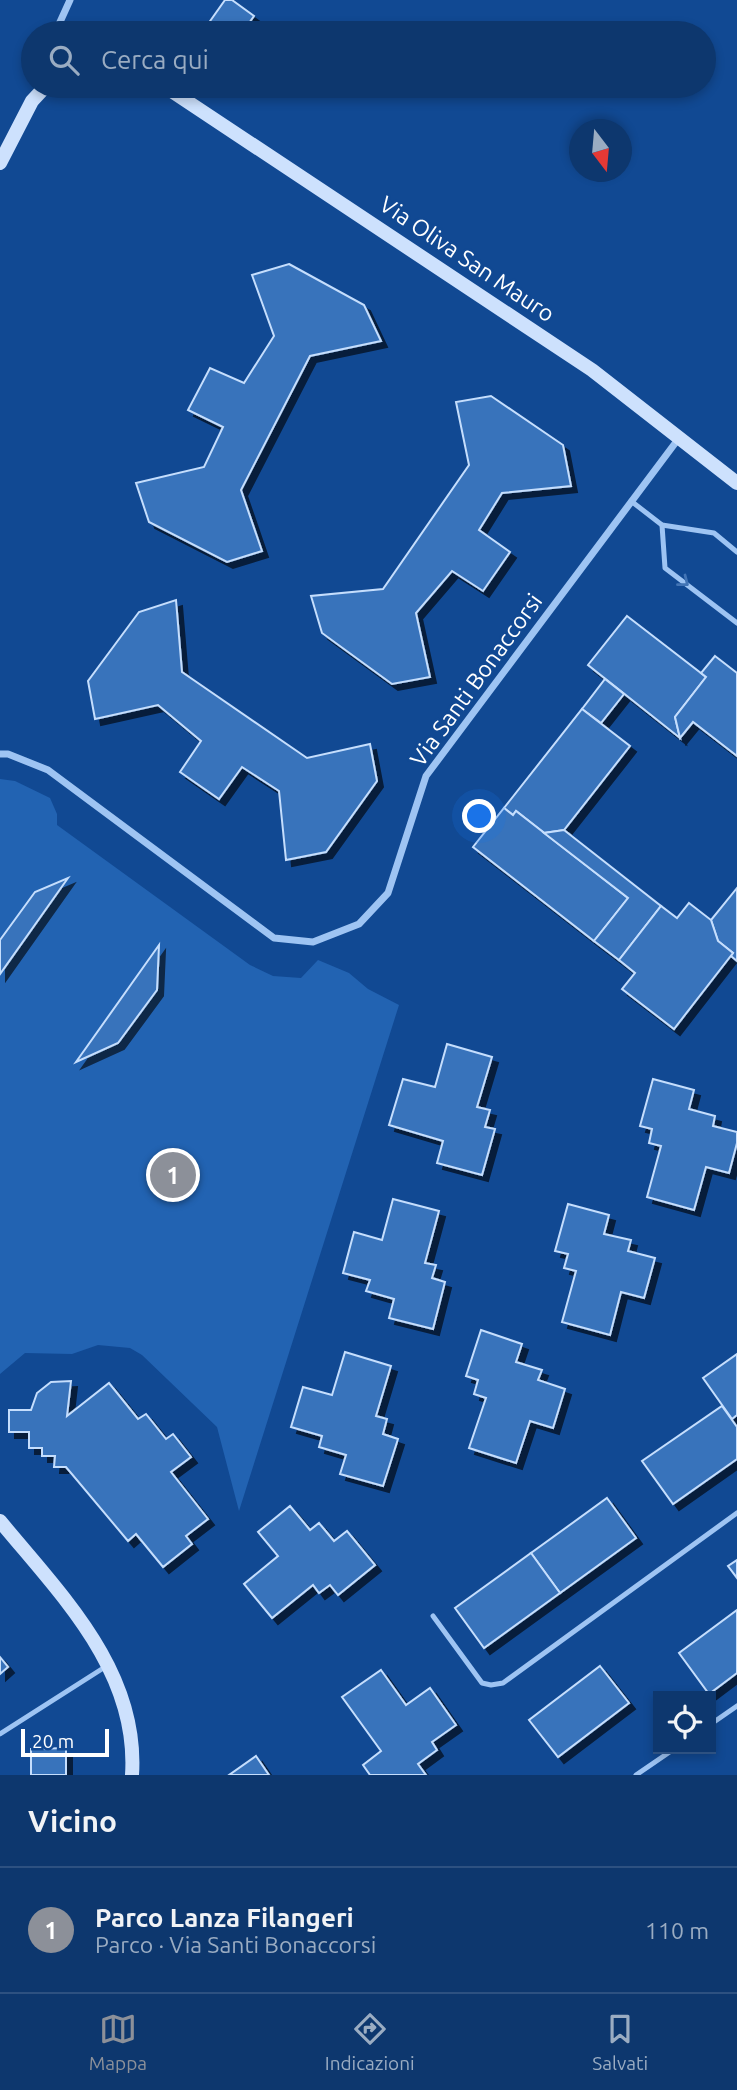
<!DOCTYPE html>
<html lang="it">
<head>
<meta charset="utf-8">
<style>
	:root { --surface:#0d376e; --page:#1b4276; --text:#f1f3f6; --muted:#9aacc2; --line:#2d5181; --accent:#8c9099 }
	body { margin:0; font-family:Ubuntu,sans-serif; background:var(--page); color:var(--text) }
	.controls { position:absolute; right:21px; bottom:21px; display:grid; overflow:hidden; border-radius:0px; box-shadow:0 4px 10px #0003 }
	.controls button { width:63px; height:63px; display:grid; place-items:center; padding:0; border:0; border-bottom:2px solid var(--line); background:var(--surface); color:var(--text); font:35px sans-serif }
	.compass { position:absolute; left:569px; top:119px; width:63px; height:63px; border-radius:50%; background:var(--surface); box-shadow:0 4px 10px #0003; rotate:164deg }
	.scale { position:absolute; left:21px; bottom:18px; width:88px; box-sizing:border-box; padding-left:7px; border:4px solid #fff; border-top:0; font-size:19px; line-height:24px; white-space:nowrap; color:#fff; -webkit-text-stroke:5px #114993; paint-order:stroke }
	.you { position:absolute; left:480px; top:817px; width:24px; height:24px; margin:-18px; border:5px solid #fff; border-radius:50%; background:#1a73e8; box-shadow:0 0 0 10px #1a73e833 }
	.badge { display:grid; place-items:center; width:46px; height:46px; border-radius:50%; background:var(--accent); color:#fff; font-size:23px; font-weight:700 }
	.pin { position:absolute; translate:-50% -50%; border:4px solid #fff; box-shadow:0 2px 7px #0006 }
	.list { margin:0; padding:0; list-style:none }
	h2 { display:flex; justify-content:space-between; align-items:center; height:91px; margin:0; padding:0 28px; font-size:30px }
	h2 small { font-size:23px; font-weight:400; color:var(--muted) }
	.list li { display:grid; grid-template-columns:46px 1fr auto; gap:21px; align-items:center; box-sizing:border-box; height:126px; padding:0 28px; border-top:2px solid var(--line) }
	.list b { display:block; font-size:26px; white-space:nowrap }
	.list p { margin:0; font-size:23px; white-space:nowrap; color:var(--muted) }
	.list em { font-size:23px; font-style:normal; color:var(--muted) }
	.icon { flex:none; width:38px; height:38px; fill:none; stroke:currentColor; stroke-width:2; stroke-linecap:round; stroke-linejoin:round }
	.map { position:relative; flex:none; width:737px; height:1775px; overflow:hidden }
	.search { position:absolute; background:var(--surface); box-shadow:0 4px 10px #0003; left:21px; right:21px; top:21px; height:77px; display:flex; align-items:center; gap:18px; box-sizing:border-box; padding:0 24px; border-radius:38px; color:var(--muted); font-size:26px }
	.sheet { height:217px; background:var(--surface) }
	nav { display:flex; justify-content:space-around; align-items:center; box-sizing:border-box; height:98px; border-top:2px solid var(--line); background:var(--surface); font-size:19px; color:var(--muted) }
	nav a { display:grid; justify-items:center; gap:4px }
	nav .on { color:var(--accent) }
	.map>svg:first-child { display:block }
	.green { fill:#2263b2 }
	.building { fill:#3973bb; stroke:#c5defd; stroke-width:2; filter:url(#shadow) }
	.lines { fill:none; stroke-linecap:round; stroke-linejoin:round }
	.lane { stroke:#9ec4f3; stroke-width:5 }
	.street { stroke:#9ec4f3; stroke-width:7 }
	.secondary { stroke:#cde1fd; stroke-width:14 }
	.oneway { stroke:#4274b5 }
	.labels { text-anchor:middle; stroke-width:5; stroke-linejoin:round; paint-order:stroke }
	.street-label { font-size:23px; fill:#fff; stroke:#114993 }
</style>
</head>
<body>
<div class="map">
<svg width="737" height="1775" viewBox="0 0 737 1775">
	<defs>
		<filter id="shadow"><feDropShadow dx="6" dy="6" stdDeviation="0" flood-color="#0009"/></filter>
	</defs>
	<rect width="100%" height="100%" fill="#114993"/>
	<path class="green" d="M0,779L15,781L50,798L57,814V825L250,965L273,976L301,978L318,960L349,973L368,989L399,1005L239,1511L217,1427L142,1355L130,1348L98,1345L72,1354L25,1353L0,1374Z"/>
	<g class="building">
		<path d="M225,0H232L254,16L242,33H220L208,24Z"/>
		<path d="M289,264L364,305L381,341L310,356L241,490L262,551L227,562L149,522L136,483L204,467L223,427L188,410L210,368L244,383L274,336L252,275Z"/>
		<path d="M491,396L563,445L571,486L502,493L479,530L510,552L483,591L452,571L416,613L430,677L392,684L322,633L311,596L383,589L469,465L456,402Z"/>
		<path d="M176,600L182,672L307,758L370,744L377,781L326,852L286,860L279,791L242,767L219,799L180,772L201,741L158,705L95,719L88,681L139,612Z"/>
		<path d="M627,616L706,677L675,717L680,738L588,665Z"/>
		<path d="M715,656L737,673V756L693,722L680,738L675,717L706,677L701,673Z"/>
		<path d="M605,679L624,694L601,723L582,709Z"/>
		<path d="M582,709L630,746L564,830L544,833L516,811L513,815L504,808Z"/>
		<path d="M504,808L513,815L516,811L628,898L594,941L473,847Z"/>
		<path d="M564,830L661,906L619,960L594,941L628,898L544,833Z"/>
		<path d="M68,878L0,974V940L35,892Z"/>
		<path d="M737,888V961L731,956L733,953L718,941L711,920Z"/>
		<path d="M689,903L711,920L718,941L733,953L674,1029L622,989L635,973L619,960L661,906L677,918Z"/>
		<path d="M159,945L157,990L118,1043L76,1062Z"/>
		<path d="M447,1044L492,1057L477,1107L490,1110L485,1127L495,1129L482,1175L437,1163L443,1141L389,1125L403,1079L435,1087Z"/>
		<path d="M653,1079L694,1090L689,1109L715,1116L713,1126L737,1132V1143L729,1173L706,1167L694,1210L647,1197L661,1146L649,1143L652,1129L640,1126Z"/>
		<path d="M393,1199L439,1211L425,1263L436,1265L432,1278L445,1282L433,1329L389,1318L394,1299L366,1291L370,1280L343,1273L354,1232L382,1240Z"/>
		<path d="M568,1204L609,1215L604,1234L631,1240L628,1251L655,1258L644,1298L621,1292L610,1335L562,1322L576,1271L564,1268L568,1254L555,1251Z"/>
		<path d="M481,1330L522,1344L516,1362L542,1370L538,1380L565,1389L553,1428L530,1421L516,1463L469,1448L486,1398L474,1394L478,1380L466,1376Z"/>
		<path d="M345,1352L391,1366L376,1416L387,1419L383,1434L398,1439L383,1486L340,1474L346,1455L319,1447L322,1436L291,1427L303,1387L332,1395Z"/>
		<path d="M737,1354V1415L732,1419L703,1378Z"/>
		<path d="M71,1381L67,1416L109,1383L138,1419L146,1414L166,1439L173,1434L191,1457L171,1472L208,1519L186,1536L192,1544L163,1567L136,1534L128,1541L66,1467H54L55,1456H42V1448H29V1432H9V1410H31L37,1393L51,1382Z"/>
		<path d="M722,1406L737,1427V1459L673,1504L642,1461Z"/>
		<path d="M607,1498L636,1538L560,1593L531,1553Z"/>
		<path d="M290,1506L310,1530L319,1523L334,1541L347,1531L375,1565L338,1595L330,1585L319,1593L313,1585L272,1618L244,1584L278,1556L258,1532Z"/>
		<path d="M531,1553L560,1593L484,1648L455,1608Z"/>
		<path d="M737,1560V1578L728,1566Z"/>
		<path d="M737,1610V1673L709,1694L679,1653Z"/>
		<path d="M0,1657L8,1667L0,1674Z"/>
		<path d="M600,1666L629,1703L558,1757L529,1720Z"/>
		<path d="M381,1670L406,1705L430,1688L456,1725L432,1742L437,1750L418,1764L426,1775H370L363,1765L381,1751L342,1697Z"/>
		<path d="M66,1748V1775H31V1749Z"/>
		<path d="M256,1756L269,1775H229Z"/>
	</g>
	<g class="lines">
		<g class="lane">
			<path d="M631,501L662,525L714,533L737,552"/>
			<path d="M662,525L665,568L737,623"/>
			<path d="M433,1616L482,1683L491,1685L503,1683L737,1513"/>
			<path d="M711,1724L737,1706"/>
			<path d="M0,1734L105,1667"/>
			<path d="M636,1775L674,1749"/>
		</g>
		<g class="street">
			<path d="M55,33L70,0"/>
			<path d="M0,754H8L48,770L274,938L313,942L359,924L388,893L426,776L679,438"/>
		</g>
		<g class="secondary">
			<path d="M164,86L592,370L737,483"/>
			<path d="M0,163L32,101L46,86"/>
			<path d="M0,1521C61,1595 139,1671 132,1775"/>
		</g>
	</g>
	<defs><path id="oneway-chevron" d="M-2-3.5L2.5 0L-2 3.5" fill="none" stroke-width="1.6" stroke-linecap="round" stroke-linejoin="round" transform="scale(1.75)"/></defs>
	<use class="oneway" href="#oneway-chevron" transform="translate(684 582) rotate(38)"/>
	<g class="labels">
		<g class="street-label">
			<text transform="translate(467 259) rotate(34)" y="8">Via Oliva San Mauro</text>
			<text transform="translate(476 680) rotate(-54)" y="8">Via Santi Bonaccorsi</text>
		</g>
	</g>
</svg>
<div class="controls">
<button><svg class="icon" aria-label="locate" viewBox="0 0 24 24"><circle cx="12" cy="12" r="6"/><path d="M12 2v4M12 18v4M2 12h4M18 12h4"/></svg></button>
</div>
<svg class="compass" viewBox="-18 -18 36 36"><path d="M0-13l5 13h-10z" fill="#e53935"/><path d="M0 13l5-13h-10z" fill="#9aacc2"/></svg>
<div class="scale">20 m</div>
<div class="you"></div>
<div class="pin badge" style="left:173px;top:1175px">1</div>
<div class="search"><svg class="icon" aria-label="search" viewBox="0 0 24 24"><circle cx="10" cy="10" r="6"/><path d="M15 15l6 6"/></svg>Cerca qui</div>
</div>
<section class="sheet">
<h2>Vicino<small></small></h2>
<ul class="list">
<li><span class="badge">1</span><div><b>Parco Lanza Filangeri</b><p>Parco · Via Santi Bonaccorsi</p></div><em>110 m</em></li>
</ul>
</section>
<nav>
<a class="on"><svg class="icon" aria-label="map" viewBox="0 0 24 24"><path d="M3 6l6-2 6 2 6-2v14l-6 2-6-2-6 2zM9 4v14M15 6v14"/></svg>Mappa</a>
<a><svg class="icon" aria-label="directions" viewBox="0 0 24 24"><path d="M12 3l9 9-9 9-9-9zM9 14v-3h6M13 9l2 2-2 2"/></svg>Indicazioni</a>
<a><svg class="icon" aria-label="saved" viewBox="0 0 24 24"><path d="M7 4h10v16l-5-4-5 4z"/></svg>Salvati</a>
</nav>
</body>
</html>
